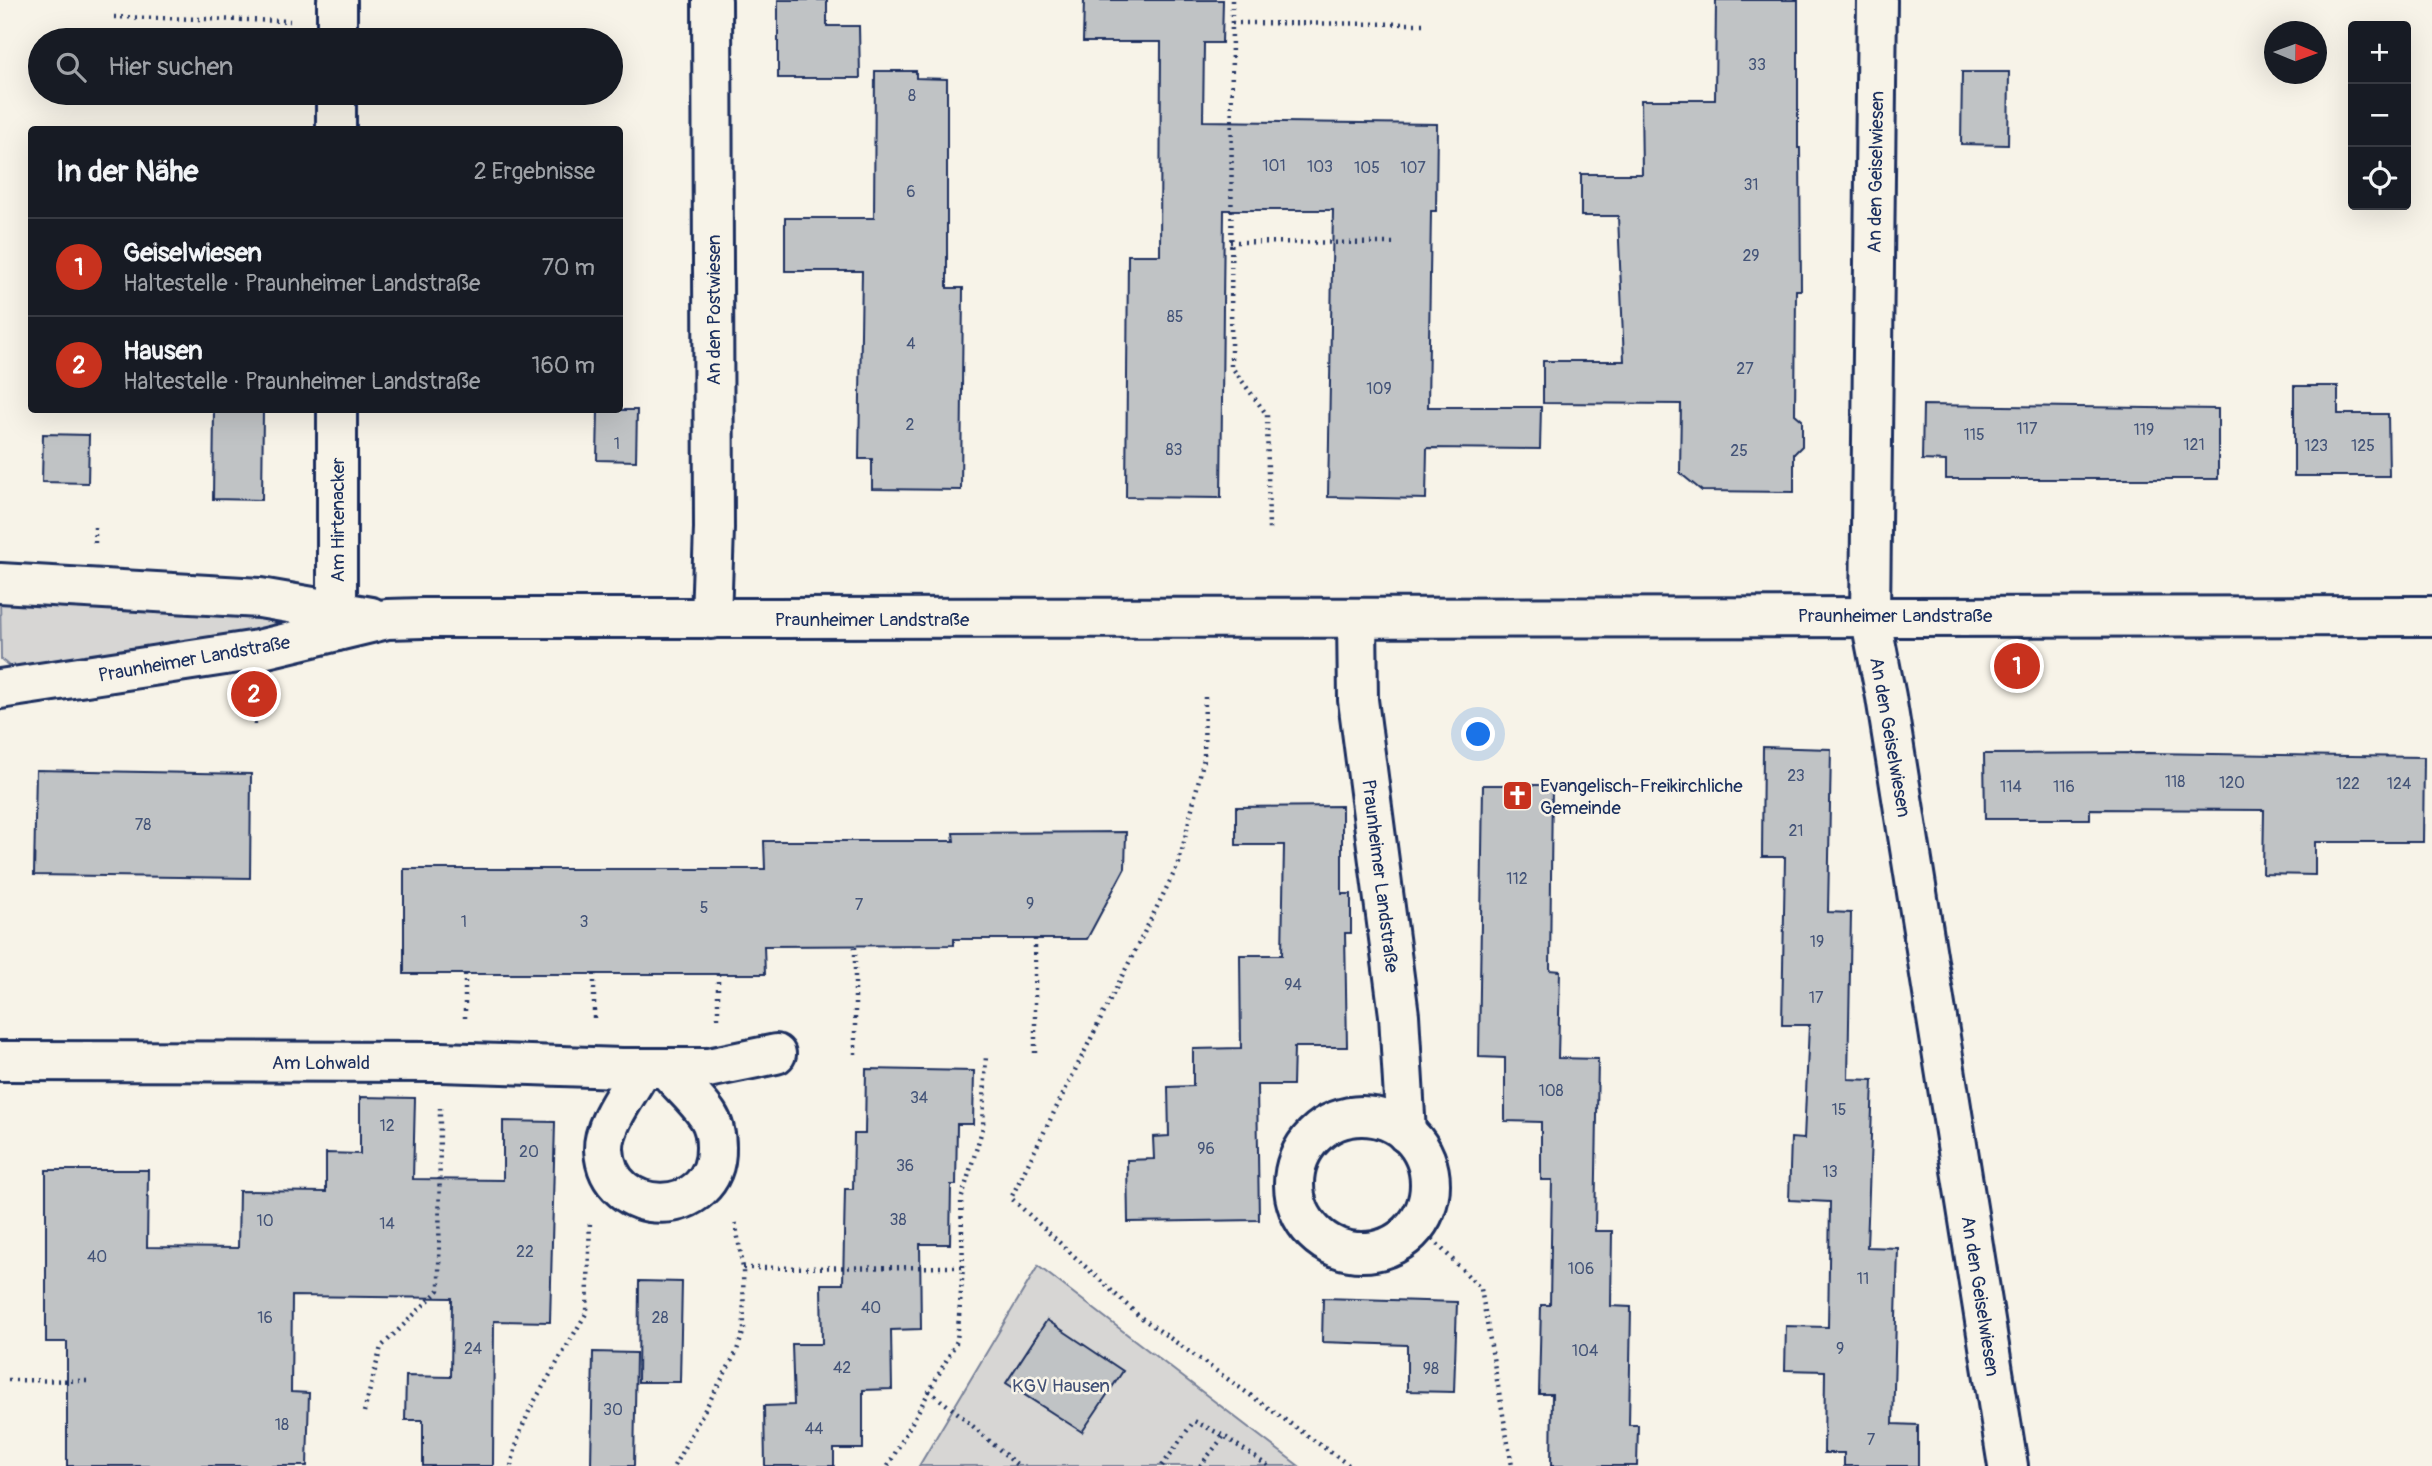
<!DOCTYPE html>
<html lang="de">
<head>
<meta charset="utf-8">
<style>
	:root { --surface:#171b24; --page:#242831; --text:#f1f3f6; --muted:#9ea1a6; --line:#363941; --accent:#c8321e }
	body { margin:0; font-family:Pangolin,sans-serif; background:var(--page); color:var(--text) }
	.controls { position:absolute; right:21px; top:21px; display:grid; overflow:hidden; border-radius:7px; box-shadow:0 7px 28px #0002 }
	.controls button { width:63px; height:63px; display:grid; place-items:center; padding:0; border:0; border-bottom:2px solid var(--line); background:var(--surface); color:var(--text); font:35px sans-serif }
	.compass { position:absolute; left:2264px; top:21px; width:63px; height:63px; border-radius:50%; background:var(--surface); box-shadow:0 7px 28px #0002; rotate:91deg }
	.you { position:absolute; left:1479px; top:735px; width:24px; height:24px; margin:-18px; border:5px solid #fff; border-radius:50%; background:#1a73e8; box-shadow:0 0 0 10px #1a73e833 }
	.badge { display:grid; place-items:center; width:46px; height:46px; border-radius:50%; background:var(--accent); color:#fff; font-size:23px; font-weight:700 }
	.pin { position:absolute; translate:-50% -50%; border:4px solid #fff; box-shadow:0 2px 7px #0006 }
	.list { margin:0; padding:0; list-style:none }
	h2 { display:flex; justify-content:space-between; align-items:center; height:91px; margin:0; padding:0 28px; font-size:30px }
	h2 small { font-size:23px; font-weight:400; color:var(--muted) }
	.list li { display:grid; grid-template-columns:46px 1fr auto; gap:21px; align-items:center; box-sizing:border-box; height:98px; padding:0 28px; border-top:2px solid var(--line) }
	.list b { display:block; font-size:26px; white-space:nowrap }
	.list p { margin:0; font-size:23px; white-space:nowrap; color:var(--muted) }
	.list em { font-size:23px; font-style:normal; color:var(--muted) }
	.icon { flex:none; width:38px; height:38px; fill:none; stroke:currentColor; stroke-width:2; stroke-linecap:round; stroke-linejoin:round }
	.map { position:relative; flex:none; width:2432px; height:1466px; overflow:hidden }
	.search { position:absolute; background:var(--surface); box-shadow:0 7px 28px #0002; left:28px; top:28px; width:595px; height:77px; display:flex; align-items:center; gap:18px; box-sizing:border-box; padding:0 24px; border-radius:38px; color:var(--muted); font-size:26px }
	.panel { position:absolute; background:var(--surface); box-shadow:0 7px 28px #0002; left:28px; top:126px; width:595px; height:287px; border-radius:7px }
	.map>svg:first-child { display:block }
	.green { fill:#d7d6d4; stroke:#798299; stroke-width:2 }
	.building { fill:#c0c3c5; stroke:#1b2f5e; stroke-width:2 }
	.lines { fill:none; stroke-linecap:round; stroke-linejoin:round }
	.street-casing { stroke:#1b2f5e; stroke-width:44 }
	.secondary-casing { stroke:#1b2f5e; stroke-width:44 }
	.path { stroke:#1b2f5e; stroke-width:4.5; stroke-dasharray:2 5; stroke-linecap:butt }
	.street { stroke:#f7f3e8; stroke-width:38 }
	.secondary { stroke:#f7f3e8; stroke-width:38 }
	.labels { text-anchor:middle; stroke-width:5; stroke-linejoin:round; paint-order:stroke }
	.number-label { font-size:16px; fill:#445478 }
	.street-label { font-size:19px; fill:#1b2f5e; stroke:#f7f3e8 }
	.poi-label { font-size:19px; fill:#1b2f5e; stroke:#f7f3e8; text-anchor:start }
	.park-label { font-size:19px; fill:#415076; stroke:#f7f3e8 }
</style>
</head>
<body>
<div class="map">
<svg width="2432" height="1466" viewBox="0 0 2432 1466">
	<rect width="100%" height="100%" fill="#f7f3e8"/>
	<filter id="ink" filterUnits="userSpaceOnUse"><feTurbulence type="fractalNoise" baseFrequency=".0143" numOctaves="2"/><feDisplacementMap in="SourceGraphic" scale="14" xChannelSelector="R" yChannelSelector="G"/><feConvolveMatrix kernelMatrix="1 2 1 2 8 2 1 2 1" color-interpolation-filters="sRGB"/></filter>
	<g filter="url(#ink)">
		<g class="green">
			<path d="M0,595L291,617L290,633L10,667L1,659Z"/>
			<path d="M1038,1266L1299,1466H919Z"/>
		</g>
		<g class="building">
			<path d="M778,0H827V26H859L860,78H778Z"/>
			<path d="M1084,0H1223L1222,43H1204L1203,121L1437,124L1436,211H1431L1428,407H1541L1540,449L1427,448L1426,499L1328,497L1333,210H1224L1221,498L1126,497L1128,255H1160L1161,42H1083Z"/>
			<path d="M1716,0H1798V148H1800L1801,290H1796L1795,414L1802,420V446L1794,454V492L1702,491L1680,473L1681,404L1543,403V361H1624L1618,216H1581V174H1642L1641,100H1715Z"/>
			<path d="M875,71H916V78L947,79V288H963L961,490L872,489V459H859L862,271H785V218H874Z"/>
			<path d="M1962,72H2009L2008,145L1961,144Z"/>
			<path d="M2294,386H2338V414H2388L2389,476H2294Z"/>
			<path d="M1923,405L2218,409V479H1946V461L1922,460Z"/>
			<path d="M214,410H263L262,500L213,499Z"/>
			<path d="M598,410H637L636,461L597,460Z"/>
			<path d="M43,434L89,435L88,483L42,482Z"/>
			<path d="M1763,747L1831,749L1828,912L1851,913L1848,1079L1873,1080L1867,1247L1898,1248L1893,1424L1918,1425V1466H1844V1453H1824L1825,1371L1785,1370L1786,1326L1828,1327L1830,1202L1789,1200L1791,1138L1804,1139L1809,1025H1782L1785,857H1762Z"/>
			<path d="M2147,753L2424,757L2423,842H2315V875L2263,874L2264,810L2090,809V819H1985L1984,754Z"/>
			<path d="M36,770L251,774L250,878L34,875Z"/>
			<path d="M1483,785H1552L1550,970L1560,971L1558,1058L1598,1059L1595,1231H1612L1611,1306L1631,1307L1629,1425H1638L1637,1466H1551L1552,1394H1539L1541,1305H1550L1552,1180H1541V1122L1505,1121V1058L1479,1057Z"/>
			<path d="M1342,806V894H1351V933H1345L1347,1047H1294L1293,1085H1257L1259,1220L1128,1222L1127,1160L1154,1159L1153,1137L1169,1136L1168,1087L1193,1086V1049L1241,1048L1240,955H1282L1284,845H1236V807Z"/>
			<path d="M1126,832L1125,868L1087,939H954V945L764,946L765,974H404V869H765L764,841H954L953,833Z"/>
			<path d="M866,1069L974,1071L973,1124H957L956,1185H951L950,1244H920L921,1329L891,1330L892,1389L863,1390V1449H834V1466H765L764,1406L794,1405L792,1344H822L821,1284H843L845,1189H853L854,1134H865Z"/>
			<path d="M360,1097L415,1098L413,1179L503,1180V1121L555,1122L550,1322L494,1321L493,1466H423V1420H405L406,1376L451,1377L452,1298L292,1296L291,1392L309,1393L307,1466H67V1342H46V1170H148L147,1247L238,1248L239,1191L326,1192V1153L360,1154Z"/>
			<path d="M639,1281L682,1282L680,1382H638Z"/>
			<path d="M1323,1298L1457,1302L1454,1392L1407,1391V1345L1322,1342Z"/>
			<path d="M1047,1320L1123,1371L1082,1432L1006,1383Z"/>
			<path d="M593,1352L636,1353L634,1466H591Z"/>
		</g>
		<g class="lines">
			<defs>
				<g id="street">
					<path d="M1877,0L1870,615L1886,697L2008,1466"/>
					<path d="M337,40V0"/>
					<path d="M336,130V93"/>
					<path d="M337,410V631"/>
					<path d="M711,619L714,528L712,0"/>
					<path d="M1357,619L1358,700L1399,1015L1406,1133"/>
					<path d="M0,1061L440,1062L622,1068H708L776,1054"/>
					<path d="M642,1068C630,1090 603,1124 604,1149C607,1222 718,1220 716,1147C716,1136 714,1125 708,1116C697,1099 679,1084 666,1068"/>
					<circle cx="1362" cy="1184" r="68"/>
				</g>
				<g id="secondary">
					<path d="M0,583L260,598L371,617"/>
					<path d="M0,689L258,650L387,619L423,618C1093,622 1762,614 2432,616"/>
				</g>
			</defs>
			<use href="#street" class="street-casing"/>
			<use href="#secondary" class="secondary-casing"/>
			<g class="path">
				<path d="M1232,0L1231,366L1267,415L1269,530"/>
				<path d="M114,17L290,21"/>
				<path d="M1232,23L1426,24"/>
				<path d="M1230,242L1393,243"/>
				<path d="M95,527V544"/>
				<path d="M254,695L255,728"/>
				<path d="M1205,697L1204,758L1179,863L1011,1198L1139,1316L1350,1466"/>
				<path d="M1035,939V1054"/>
				<path d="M465,974V1019"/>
				<path d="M594,974V1022"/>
				<path d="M718,974V1019"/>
				<path d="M855,1054V945"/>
				<path d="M1418,1224L1481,1289L1512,1466"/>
				<path d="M743,1268L963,1267"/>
				<path d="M8,1380L89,1381"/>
				<path d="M929,1391L959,1414L1018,1466"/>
				<path d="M364,1412L381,1347L439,1290L440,1108"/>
				<path d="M511,1466L519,1435L531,1407L587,1312L590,1221"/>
				<path d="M674,1466L736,1353L744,1330L743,1268L735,1220"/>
				<path d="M888,1466L957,1341L963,1267L961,1200L983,1127L986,1055"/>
				<path d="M1162,1466L1194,1421L1224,1436L1268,1466"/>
				<path d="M1200,1466L1224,1436"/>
			</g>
			<use href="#street" class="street"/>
			<use href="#secondary" class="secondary"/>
		</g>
	</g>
	<defs>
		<symbol id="church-square" viewBox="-11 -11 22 22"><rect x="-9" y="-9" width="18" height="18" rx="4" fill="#c8321e" stroke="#f7f3e8"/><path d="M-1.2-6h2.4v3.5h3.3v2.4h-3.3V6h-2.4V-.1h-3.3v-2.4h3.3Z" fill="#fff"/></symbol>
	</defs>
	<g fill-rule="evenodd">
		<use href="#church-square" x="1500" y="778" width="35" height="35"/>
	</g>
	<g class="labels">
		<g class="number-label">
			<text x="1757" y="70">33</text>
			<text x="912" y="101">8</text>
			<text x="1274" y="171">101</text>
			<text x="1320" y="172">103</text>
			<text x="1367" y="173">105</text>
			<text x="1413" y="173">107</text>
			<text x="1751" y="190">31</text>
			<text x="911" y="197">6</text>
			<text x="1751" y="261">29</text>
			<text x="1175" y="322">85</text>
			<text x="911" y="349">4</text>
			<text x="1745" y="374">27</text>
			<text x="1379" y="394">109</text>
			<text x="910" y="430">2</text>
			<text x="2027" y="434">117</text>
			<text x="2144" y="435">119</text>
			<text x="1974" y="440">115</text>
			<text x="617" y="449">1</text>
			<text x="2194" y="450">121</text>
			<text x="2316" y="451">123</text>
			<text x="2363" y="451">125</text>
			<text x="1174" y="455">83</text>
			<text x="1739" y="456">25</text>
			<text x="1796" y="781">23</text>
			<text x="2175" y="787">118</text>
			<text x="2232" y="788">120</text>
			<text x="2348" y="789">122</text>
			<text x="2399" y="789">124</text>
			<text x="2011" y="792">114</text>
			<text x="2064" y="792">116</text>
			<text x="143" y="830">78</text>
			<text x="1796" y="836">21</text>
			<text x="1517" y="884">112</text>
			<text x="1030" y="909">9</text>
			<text x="859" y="910">7</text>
			<text x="704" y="913">5</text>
			<text x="464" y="927">1</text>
			<text x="584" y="927">3</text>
			<text x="1817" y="947">19</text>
			<text x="1293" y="990">94</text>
			<text x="1816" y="1003">17</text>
			<text x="1551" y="1096">108</text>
			<text x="919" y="1103">34</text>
			<text x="1839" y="1115">15</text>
			<text x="387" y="1131">12</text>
			<text x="1206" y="1154">96</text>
			<text x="529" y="1157">20</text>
			<text x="905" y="1171">36</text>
			<text x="1830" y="1177">13</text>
			<text x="898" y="1225">38</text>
			<text x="265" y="1226">10</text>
			<text x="387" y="1229">14</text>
			<text x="525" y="1257">22</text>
			<text x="97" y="1262">40</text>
			<text x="1581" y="1274">106</text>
			<text x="1863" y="1284">11</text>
			<text x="871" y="1313">40</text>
			<text x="265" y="1323">16</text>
			<text x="660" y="1323">28</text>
			<text x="473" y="1354">24</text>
			<text x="1840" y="1354">9</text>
			<text x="1585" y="1356">104</text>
			<text x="842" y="1373">42</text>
			<text x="1431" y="1374">98</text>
			<text x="613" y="1415">30</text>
			<text x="282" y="1430">18</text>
			<text x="814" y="1434">44</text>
			<text x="1871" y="1445">7</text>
		</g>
		<g class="street-label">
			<text transform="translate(1875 172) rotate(-89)" y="7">An den Geiselwiesen</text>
			<text transform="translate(713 310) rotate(-90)" y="7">An den Postwiesen</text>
			<text transform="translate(337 520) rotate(-90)" y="7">Am Hirtenacker</text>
			<text x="1895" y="622">Praunheimer Landstraße</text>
			<text x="872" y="626">Praunheimer Landstraße</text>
			<text transform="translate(194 658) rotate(-10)" y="7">Praunheimer Landstraße</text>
			<text transform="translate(1891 737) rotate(80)" y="7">An den Geiselwiesen</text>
			<text transform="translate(1381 876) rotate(83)" y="7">Praunheimer Landstraße</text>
			<text x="321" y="1069">Am Lohwald</text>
			<text transform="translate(1981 1296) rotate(81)" y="7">An den Geiselwiesen</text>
		</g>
		<g class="poi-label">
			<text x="1540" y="792">Evangelisch-Freikirchliche<tspan x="1540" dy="22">Gemeinde</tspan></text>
		</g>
		<g class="park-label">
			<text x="1061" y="1392">KGV Hausen</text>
		</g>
	</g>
</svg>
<div class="controls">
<button>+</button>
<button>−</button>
<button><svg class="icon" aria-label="locate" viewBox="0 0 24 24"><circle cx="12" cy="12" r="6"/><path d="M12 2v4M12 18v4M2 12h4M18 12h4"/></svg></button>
</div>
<svg class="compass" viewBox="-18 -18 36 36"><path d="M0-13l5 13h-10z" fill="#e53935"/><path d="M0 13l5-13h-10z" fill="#9ea1a6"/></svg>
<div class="you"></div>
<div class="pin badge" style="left:2017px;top:666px">1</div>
<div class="pin badge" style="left:254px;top:694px">2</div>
<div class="search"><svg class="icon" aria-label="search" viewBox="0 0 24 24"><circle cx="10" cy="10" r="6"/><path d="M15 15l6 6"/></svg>Hier suchen</div>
<section class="panel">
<h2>In der Nähe<small>2 Ergebnisse</small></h2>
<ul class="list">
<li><span class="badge">1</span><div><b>Geiselwiesen</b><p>Haltestelle · Praunheimer Landstraße</p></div><em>70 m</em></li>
<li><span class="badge">2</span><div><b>Hausen</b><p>Haltestelle · Praunheimer Landstraße</p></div><em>160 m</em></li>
</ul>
</section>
</div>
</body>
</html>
